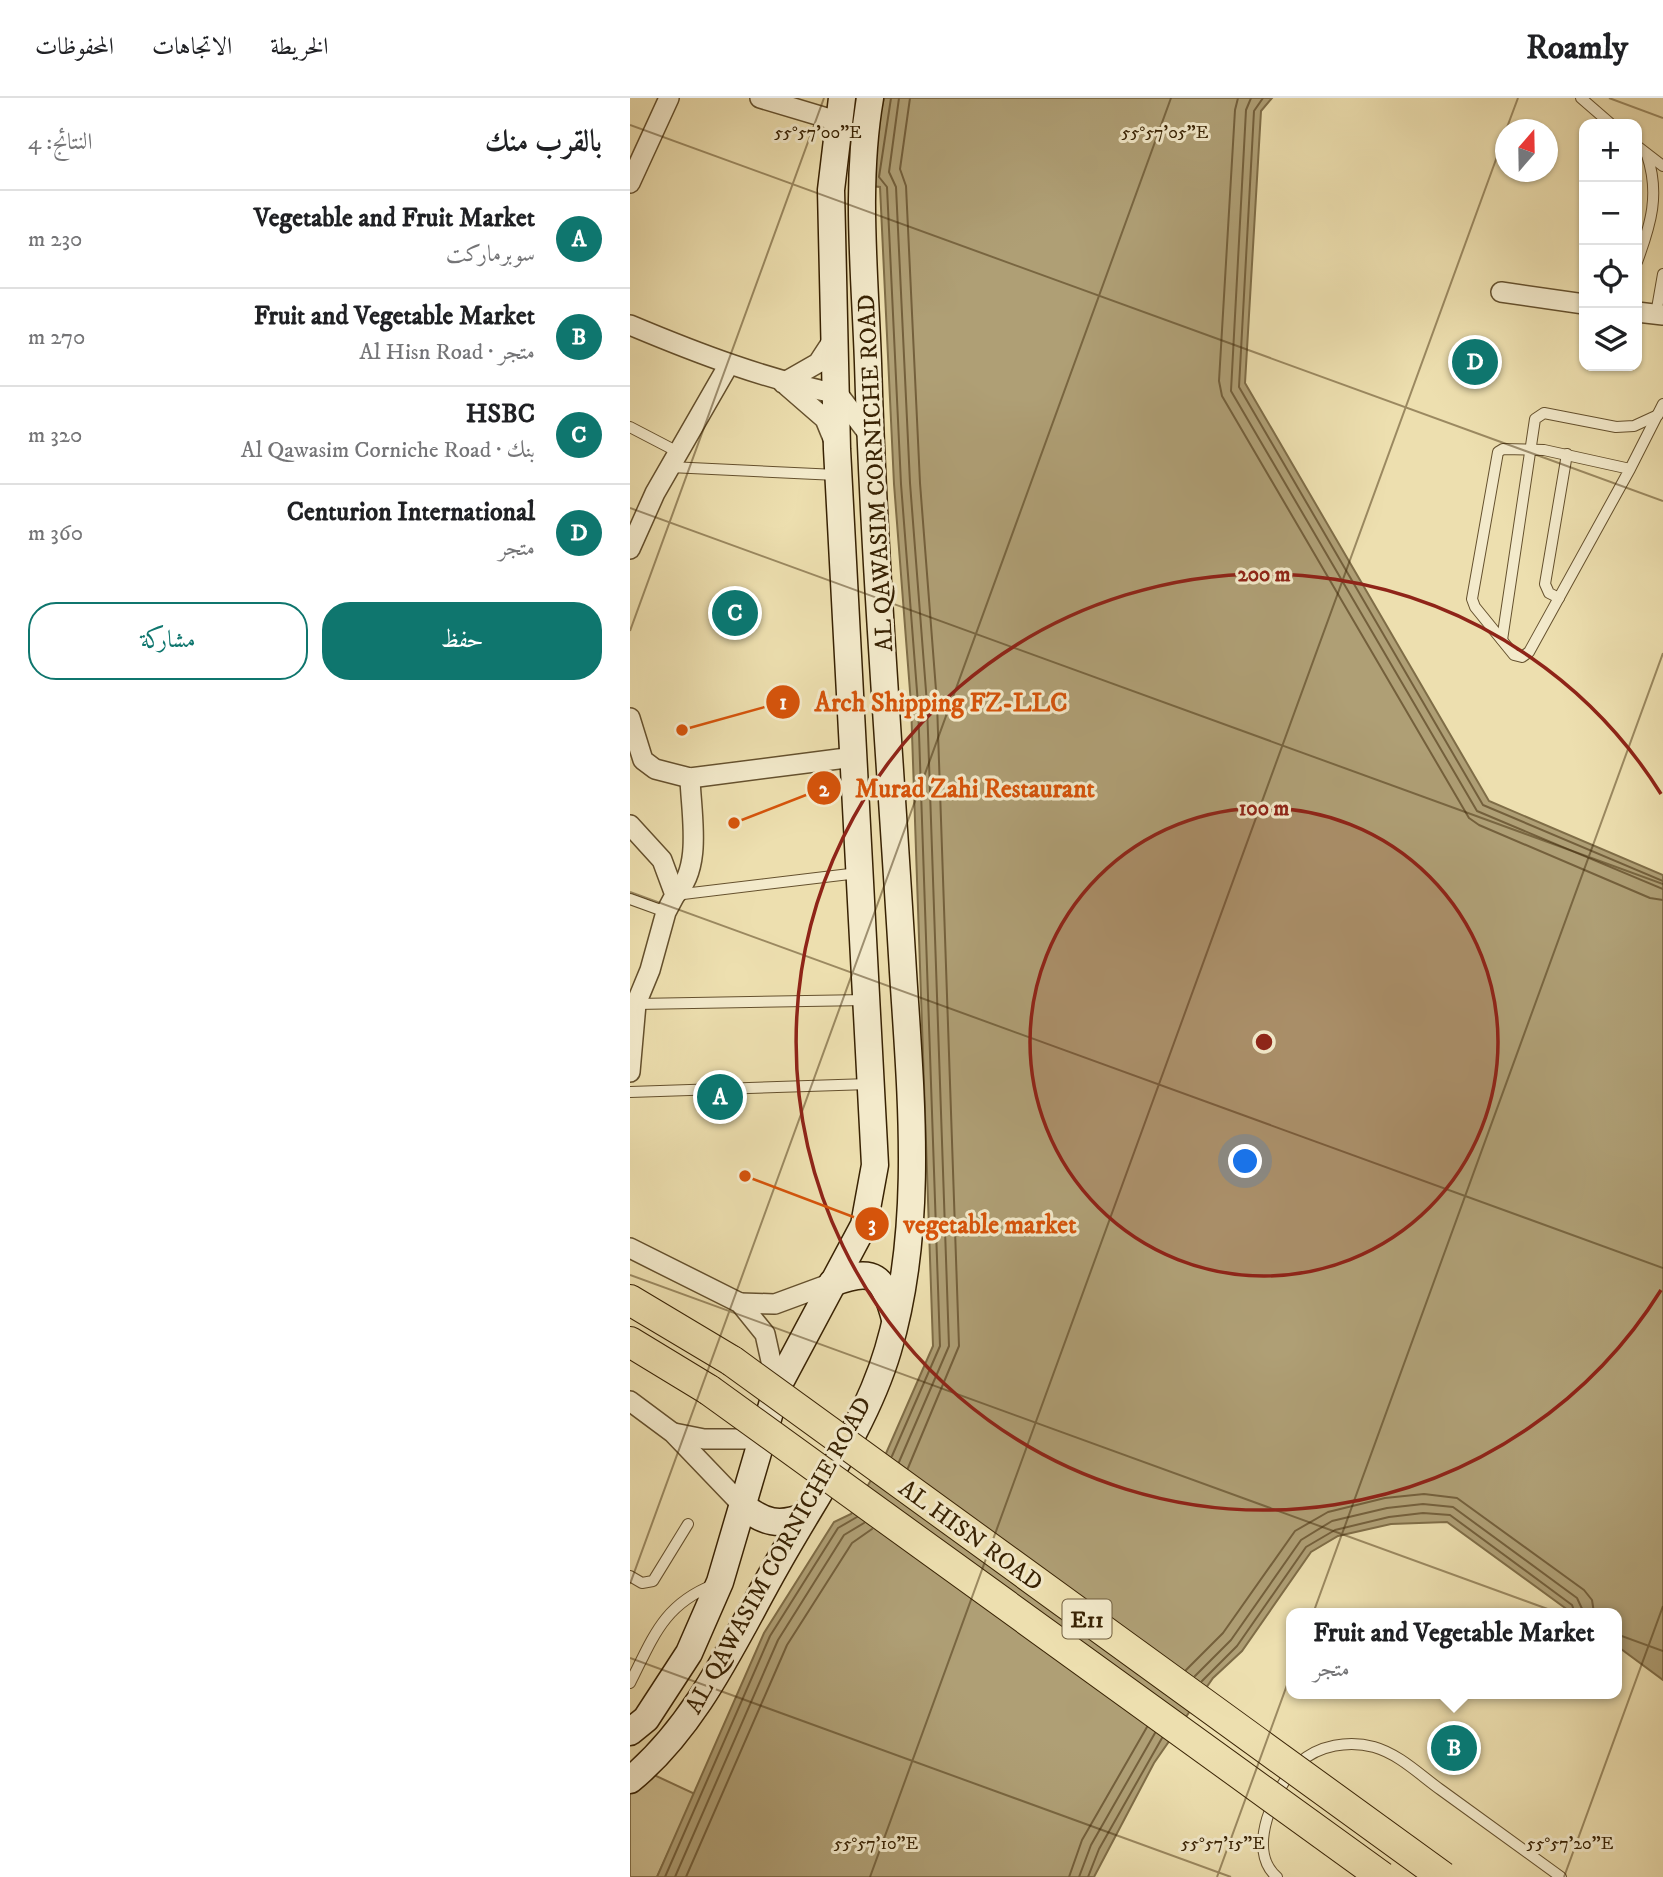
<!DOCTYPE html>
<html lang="ar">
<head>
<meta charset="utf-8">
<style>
	:root { --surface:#fff; --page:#f6f6f6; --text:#202124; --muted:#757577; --line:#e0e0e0; --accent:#0f766e }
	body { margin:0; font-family:"IM FELL DW Pica",Amiri,serif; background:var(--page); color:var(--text); direction:rtl }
	.controls { position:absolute; right:21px; top:21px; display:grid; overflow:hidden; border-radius:14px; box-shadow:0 2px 5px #0004 }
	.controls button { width:63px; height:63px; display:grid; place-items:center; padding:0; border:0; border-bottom:2px solid var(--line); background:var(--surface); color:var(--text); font:35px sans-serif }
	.compass { position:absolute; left:865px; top:21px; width:63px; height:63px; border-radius:50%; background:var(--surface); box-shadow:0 2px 5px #0004; rotate:20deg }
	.you { position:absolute; left:616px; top:1064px; width:24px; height:24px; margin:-18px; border:5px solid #fff; border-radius:50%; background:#1a73e8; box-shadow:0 0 0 10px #1a73e833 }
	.badge { display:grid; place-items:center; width:46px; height:46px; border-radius:50%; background:var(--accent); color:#fff; font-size:23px; font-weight:700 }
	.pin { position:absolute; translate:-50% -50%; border:4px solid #fff; box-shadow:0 2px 7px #0006 }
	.popup { position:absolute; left:656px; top:1510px; width:336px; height:91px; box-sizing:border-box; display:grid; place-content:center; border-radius:14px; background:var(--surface); filter:drop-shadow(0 2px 5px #0005); font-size:23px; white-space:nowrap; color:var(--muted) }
	.popup b { font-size:26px; color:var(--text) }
	.popup::after { content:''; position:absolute; left:50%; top:100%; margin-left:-14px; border:14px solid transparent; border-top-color:var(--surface) }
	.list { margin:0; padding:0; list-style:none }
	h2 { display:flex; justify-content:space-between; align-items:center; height:91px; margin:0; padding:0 28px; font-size:30px }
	h2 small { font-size:23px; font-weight:400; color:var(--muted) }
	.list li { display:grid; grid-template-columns:46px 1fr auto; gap:21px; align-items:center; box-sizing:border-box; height:98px; padding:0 28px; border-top:2px solid var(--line) }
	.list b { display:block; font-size:26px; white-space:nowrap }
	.list p { margin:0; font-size:23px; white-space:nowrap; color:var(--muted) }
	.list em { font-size:23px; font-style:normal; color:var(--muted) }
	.actions { display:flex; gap:14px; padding:21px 28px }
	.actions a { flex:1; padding:16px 0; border:2px solid var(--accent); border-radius:28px; text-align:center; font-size:24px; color:var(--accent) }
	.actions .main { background:var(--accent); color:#fff }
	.icon { flex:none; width:38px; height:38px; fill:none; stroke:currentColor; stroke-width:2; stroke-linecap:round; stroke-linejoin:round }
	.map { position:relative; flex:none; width:1033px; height:1779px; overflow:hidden; direction:ltr }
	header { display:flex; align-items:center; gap:42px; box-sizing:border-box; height:98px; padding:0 35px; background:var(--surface); border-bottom:2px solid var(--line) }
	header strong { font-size:33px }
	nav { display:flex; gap:38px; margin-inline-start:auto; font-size:24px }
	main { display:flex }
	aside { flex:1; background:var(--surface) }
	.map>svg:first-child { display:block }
	.green { fill:#cebf92; stroke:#83704a; stroke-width:2 }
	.water { fill:#af9f75; stroke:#7f6d47; stroke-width:2 }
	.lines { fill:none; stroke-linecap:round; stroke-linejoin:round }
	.shore { stroke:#74603c; stroke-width:2 }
	.lane-casing { stroke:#65512e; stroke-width:12 }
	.street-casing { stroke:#65512e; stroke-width:22 }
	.secondary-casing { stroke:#382203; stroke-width:29 }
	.primary-casing { stroke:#382203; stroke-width:32 }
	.lane { stroke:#f3eacb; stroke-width:10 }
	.street { stroke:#f3eacb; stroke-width:19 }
	.secondary { stroke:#f3eacb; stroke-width:26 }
	.primary { stroke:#eddfaf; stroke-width:30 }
	.primary-bridge-casing { stroke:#382203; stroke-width:32; stroke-linecap:butt }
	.primary-bridge { stroke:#eddfaf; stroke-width:30 }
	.ticks { fill:none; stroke:#382203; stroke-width:2; stroke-opacity:0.45 }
	.ring { fill:none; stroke:#8f2418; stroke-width:3.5 }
	.labels { text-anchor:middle; stroke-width:6; stroke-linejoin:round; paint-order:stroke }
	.shield { fill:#f3eacb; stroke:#705e3f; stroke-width:2 }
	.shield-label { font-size:23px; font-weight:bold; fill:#382203 }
	.street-label { font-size:24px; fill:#382203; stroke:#f3eacb }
	.ticks-label { font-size:18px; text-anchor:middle; fill:#382203; stroke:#f3eacb; stroke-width:6; stroke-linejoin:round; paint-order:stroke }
	.centre { fill:#8f2418; stroke:#f3eacb; stroke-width:3.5 }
	.ring-label { font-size:21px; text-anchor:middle; font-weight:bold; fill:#8f2418; stroke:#f3eacb; stroke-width:6; stroke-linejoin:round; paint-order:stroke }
	.leader { fill:none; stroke:#d6540b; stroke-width:2.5 }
	.callout-dot { fill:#d6540b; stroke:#f3eacb; stroke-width:2.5 }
	.mark-label { font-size:21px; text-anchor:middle; font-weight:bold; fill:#fff }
	.callout-label { font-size:26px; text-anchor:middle; font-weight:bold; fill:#d6540b; stroke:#f3eacb; stroke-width:6; stroke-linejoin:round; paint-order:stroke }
</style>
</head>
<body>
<header>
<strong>Roamly</strong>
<nav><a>الخريطة</a><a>الاتجاهات</a><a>المحفوظات</a></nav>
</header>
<main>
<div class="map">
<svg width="1033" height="1779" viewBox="0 0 1033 1779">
	<rect width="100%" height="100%" fill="#eddfaf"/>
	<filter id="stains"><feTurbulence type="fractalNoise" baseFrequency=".00286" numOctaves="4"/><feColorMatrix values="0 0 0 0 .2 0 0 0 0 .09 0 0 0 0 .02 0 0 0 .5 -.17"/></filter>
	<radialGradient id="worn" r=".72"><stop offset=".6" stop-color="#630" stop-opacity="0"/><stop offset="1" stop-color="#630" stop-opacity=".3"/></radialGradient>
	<path class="green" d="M9,1670L65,1696L27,1779H0V1683Z"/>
	<path class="water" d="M254,0H642L631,13L615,285L859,703L1033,777V1582L987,1548V1515H942L817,1424L761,1426L708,1438L681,1454L612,1553L583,1580L524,1665L464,1779H27L134,1535L204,1424L221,1416L254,1360L303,1248L281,606L264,386L250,89L241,88L249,21Z"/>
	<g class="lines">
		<g class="shore">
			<path d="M261,0L249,79L257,89L271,386L288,606L310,1248L262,1358"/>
			<path d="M608,0L605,12L589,283L592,298L839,720L849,727L1020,800L1033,802"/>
			<path d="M621,0L616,12L601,293L847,713L1033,791"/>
			<path d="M633,0L624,13L609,289L853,707L1033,783"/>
			<path d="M269,1364L319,1248L297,606L280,385L266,89L259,74L269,0"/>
			<path d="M278,1370L329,1248L307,605L290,385L276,88L270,71L280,0"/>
			<path d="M556,1572L593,1535L665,1433L698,1414L755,1400L794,1396L827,1400L954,1492L962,1502L964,1515"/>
			<path d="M565,1578L601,1542L671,1442L702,1423L757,1410L793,1406L823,1409L947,1500L954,1515"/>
			<path d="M572,1583L607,1548L676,1449L705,1432L759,1419L793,1415L820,1417L942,1507L945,1515"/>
			<path d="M35,1779L140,1538L208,1430L227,1419"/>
			<path d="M45,1779L148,1542L214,1437L234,1425"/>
			<path d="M56,1779L157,1547L222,1445L242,1431"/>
			<path d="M439,1779L452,1742L517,1629"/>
			<path d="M449,1779L461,1747L525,1635"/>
			<path d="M458,1779L469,1751L532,1640"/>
		</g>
		<defs>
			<g id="lane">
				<path d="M951,0L981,26"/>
				<path d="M1007,48L1033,68"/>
				<path d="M1007,164C1021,126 1030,96 1017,57"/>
				<path d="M1026,216L1033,176"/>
				<path d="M0,329L48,354"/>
				<path d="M40,369L207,377"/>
				<path d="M1000,371L914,352L873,351L868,354L842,501L845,509L884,557L892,559L899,554L1000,371L1033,306"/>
				<path d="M929,500L919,495L915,486L937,356"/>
				<path d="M872,542L905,321L914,315L986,329L1004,328L1028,317"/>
				<path d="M45,797L228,775"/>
				<path d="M0,801L36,814"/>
				<path d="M6,906L236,902"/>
				<path d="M0,994L239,986"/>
				<path d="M0,1478L12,1485L23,1483L58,1426"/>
				<path d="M0,1585C23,1540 33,1507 83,1487"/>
				<path d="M647,1779C615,1752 645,1689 669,1665C689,1647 719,1642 744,1649C769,1656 790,1677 811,1692C851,1721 891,1750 931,1779"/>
			</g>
			<g id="street">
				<path d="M130,0L207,23"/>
				<path d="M0,85L39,0"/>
				<path d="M871,194L954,206"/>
				<path d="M1007,214L1033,217"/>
				<path d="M0,227C69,256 135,281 208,296L240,338"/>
				<path d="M153,285L188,265L205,239"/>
				<path d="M157,288L195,321L204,343"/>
				<path d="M0,451L25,395L98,268"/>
				<path d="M0,620L13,662L25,671L60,680L224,659"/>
				<path d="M0,727L32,762L45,797L36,814L20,872L6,906L0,974"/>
				<path d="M45,797C73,770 61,716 60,680"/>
				<path d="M0,1150L110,1205L135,1236L147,1290"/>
				<path d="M110,1205L145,1206L202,1185"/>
				<path d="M0,1303L43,1335L113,1408"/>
				<path d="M44,1335L74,1341H130"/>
			</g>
			<g id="secondary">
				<path d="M202,1185C245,1169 253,1177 265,1221"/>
				<path d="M113,1408C134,1425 149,1428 174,1419"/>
				<path d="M0,1634L16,1621L59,1555L90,1484L147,1290L234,1127L245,1067L207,351L201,92L212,0"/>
				<path d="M0,1682C66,1628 103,1545 144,1472C183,1401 235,1330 258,1252C294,1131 281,998 273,874C261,671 244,468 238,265C235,177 225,87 240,0"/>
			</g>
			<g id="primary">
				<path d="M0,1202L102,1263"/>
				<path d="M0,1244L79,1292"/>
			</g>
		</defs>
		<use href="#lane" class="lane-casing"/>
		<use href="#street" class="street-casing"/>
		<use href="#secondary" class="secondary-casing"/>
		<use href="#primary" class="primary-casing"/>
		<use href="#lane" class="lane"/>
		<use href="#street" class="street"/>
		<use href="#secondary" class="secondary"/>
		<use href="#primary" class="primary"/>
		<defs>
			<g id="primary-bridge">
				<path d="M102,1263L813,1779"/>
				<path d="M79,1292L752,1779"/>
			</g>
		</defs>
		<use href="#primary-bridge" class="primary-bridge-casing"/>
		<use href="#primary-bridge" class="primary-bridge"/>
	</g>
	<path class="ticks" d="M979,0L1033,20M0,27L1033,403M876,32L888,0M0,410L1033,786M0,533L194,0M0,794L1033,1170M0,1177L1033,1553M0,1486L541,0M0,1560L601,1779M240,1779L876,34M587,1779L1033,555M934,1779L1033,1508"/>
	<circle cx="634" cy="944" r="234" fill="#8f2418" fill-opacity=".12"/>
	<g class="ring">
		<circle cx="634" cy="944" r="234"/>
		<path d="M1031 1192A468 468 0 1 1 1031 696"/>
	</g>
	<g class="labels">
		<rect class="shield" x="432.5" y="1501.5" width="49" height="39" rx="5"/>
		<g class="shield-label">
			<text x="457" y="1529">E11</text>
		</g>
		<g class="street-label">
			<text transform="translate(245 375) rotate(-93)" y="8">AL QAWASIM CORNICHE ROAD</text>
			<text transform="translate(341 1437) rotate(36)" y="8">AL HISN ROAD</text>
			<text transform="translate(148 1457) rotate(-61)" y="8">AL QAWASIM CORNICHE ROAD</text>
		</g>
	</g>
	<g class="ticks-label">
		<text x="188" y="40">55°57'00"E</text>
		<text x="535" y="40">55°57'05"E</text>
		<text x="246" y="1751">55°57'10"E</text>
		<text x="593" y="1751">55°57'15"E</text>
		<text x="940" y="1751">55°57'20"E</text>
	</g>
	<circle cx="634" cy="944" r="10" class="centre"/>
	<g class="ring-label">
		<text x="634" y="483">200 m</text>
		<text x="634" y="717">100 m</text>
	</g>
	<path class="leader" d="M52 632L153 604M104 725L194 690M115 1078L242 1126"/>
	<g class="callout-dot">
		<circle cx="52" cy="632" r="7"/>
		<circle cx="104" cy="725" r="7"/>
		<circle cx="115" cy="1078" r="7"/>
		<circle cx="153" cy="604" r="18"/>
		<circle cx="194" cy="690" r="18"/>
		<circle cx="242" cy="1126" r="18"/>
	</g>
	<g class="mark-label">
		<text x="153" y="611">1</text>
		<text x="194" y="698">2</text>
		<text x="242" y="1133">3</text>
	</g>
	<g class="callout-label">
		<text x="311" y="613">Arch Shipping FZ-LLC</text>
		<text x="345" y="699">Murad Zahi Restaurant</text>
		<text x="360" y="1135">vegetable market</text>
	</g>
	<rect width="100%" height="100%" filter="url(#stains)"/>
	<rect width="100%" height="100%" fill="url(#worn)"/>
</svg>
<div class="controls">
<button>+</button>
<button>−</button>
<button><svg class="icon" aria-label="locate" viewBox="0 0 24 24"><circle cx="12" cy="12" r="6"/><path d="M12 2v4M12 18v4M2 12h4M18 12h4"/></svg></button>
<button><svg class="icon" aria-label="layers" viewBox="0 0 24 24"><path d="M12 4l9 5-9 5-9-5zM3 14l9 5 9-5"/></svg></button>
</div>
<svg class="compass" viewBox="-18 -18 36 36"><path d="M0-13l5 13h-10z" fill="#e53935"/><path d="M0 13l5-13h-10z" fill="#757577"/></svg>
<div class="you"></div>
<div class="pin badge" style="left:90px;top:999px">A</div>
<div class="pin badge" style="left:824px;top:1650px">B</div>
<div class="popup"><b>Fruit and Vegetable Market</b>متجر</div>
<div class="pin badge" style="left:105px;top:515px">C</div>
<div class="pin badge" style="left:845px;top:264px">D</div>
</div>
<aside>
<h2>بالقرب منك<small>النتائج: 4</small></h2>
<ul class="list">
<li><span class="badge">A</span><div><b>Vegetable and Fruit Market</b><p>سوبرماركت</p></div><em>230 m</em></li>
<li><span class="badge">B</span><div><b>Fruit and Vegetable Market</b><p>متجر · Al Hisn Road</p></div><em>270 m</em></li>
<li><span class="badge">C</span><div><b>HSBC</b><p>بنك · Al Qawasim Corniche Road</p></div><em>320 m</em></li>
<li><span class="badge">D</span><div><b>Centurion International</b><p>متجر</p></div><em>360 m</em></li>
</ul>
<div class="actions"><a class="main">حفظ</a><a>مشاركة</a></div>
</aside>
</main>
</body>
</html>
